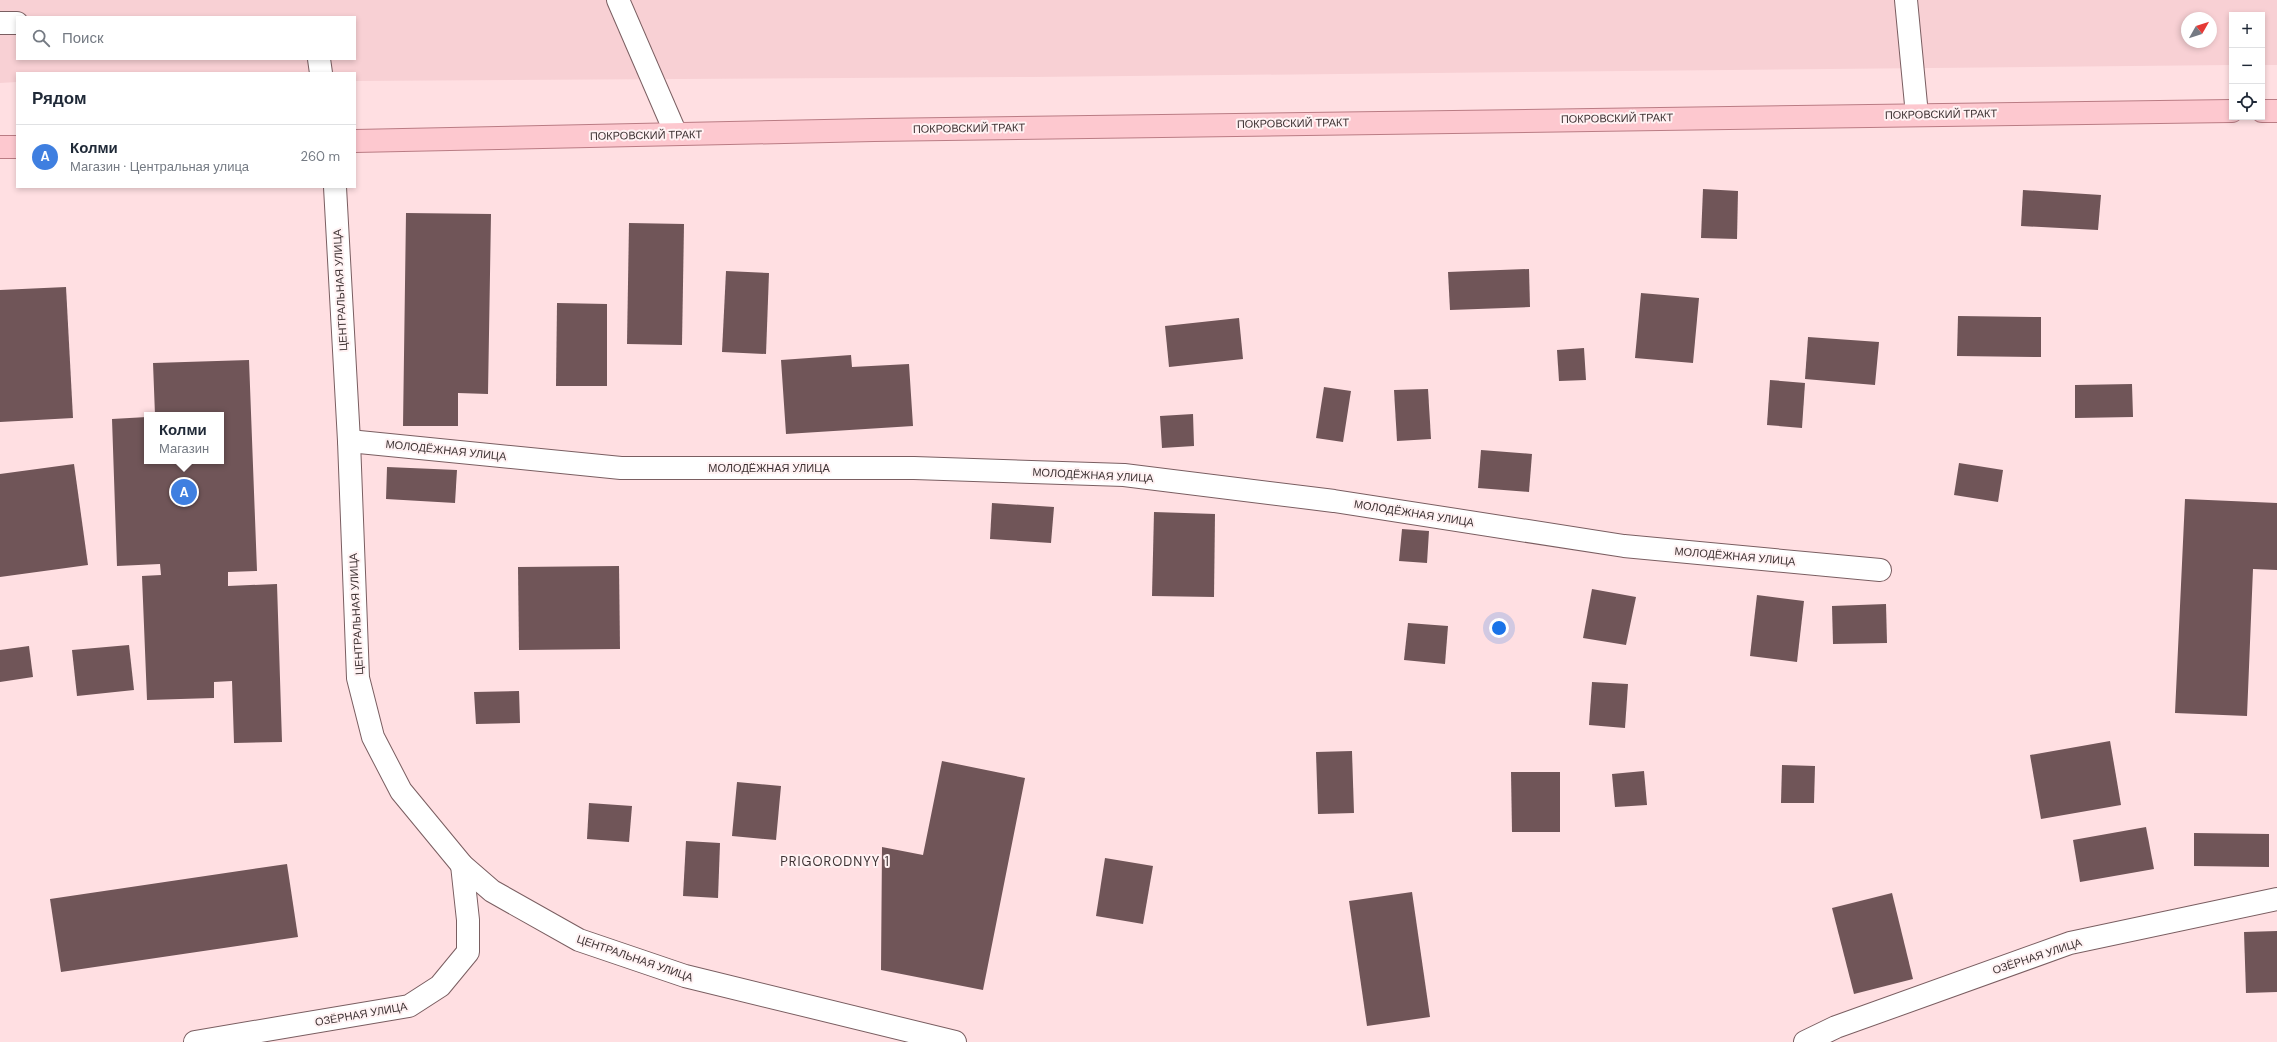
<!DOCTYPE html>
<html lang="ru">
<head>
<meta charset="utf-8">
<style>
	:root { --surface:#fff; --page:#f2f2f3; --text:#1f2937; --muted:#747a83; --line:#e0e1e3; --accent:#b45309 }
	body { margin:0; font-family:"DM Sans",sans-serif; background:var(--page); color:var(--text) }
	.controls { position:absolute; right:12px; top:12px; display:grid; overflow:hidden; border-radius:0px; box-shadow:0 2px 6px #0003 }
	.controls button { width:36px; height:36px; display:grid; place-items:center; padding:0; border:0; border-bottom:1px solid var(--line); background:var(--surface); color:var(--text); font:20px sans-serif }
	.compass { position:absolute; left:2181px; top:12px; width:36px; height:36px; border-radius:50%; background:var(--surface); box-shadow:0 2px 6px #0003; rotate:51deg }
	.you { position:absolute; left:1499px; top:628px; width:14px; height:14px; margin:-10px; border:3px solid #fff; border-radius:50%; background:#1a73e8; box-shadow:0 0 0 6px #1a73e833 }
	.badge { display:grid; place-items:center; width:26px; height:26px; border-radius:50%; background:var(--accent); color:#fff; font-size:13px; font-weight:700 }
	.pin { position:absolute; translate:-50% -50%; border:2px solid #fff; box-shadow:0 1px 4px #0006 }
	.popup { position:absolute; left:144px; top:412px; width:80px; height:52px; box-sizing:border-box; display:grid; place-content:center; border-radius:0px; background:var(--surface); filter:drop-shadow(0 1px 3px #0005); font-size:13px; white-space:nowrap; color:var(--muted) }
	.popup b { font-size:15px; color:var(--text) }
	.popup::after { content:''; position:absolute; left:50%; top:100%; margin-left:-8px; border:8px solid transparent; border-top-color:var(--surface) }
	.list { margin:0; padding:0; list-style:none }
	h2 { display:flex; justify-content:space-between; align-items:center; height:52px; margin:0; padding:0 16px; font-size:17px }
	h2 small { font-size:13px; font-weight:400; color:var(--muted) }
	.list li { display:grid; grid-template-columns:26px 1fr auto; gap:12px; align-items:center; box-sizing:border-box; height:64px; padding:0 16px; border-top:1px solid var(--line) }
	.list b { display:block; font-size:15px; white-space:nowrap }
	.list p { margin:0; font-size:13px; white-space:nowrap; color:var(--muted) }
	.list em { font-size:13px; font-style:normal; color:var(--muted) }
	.icon { flex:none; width:22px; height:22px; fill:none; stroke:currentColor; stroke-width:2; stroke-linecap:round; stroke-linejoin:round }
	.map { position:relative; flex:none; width:2277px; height:1042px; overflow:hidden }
	.search { position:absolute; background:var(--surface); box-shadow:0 2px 6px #0003; left:16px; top:16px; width:340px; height:44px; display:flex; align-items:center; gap:10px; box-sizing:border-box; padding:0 14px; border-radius:0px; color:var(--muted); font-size:15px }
	.panel { position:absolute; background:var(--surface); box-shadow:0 2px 6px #0003; left:16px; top:72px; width:340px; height:116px; border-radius:0px }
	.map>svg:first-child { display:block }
	.built { fill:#f8d0d4; fill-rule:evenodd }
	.building { fill:#705558 }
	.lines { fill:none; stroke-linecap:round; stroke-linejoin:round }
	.minor-casing { stroke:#7a5e61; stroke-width:24 }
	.major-casing { stroke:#ba7c84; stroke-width:24 }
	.minor { stroke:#fff; stroke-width:22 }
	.major { stroke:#fdc8cf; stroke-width:22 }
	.labels { text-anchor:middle; stroke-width:4; stroke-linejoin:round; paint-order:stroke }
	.street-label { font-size:11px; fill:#3f3334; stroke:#fff2f3 }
	.quarter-label { font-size:13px; letter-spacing:1px; fill:#3f3334; stroke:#fff2f3 }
</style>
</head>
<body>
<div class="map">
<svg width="2277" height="1042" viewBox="0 0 2277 1042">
	<rect width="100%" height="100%" fill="#ffdfe2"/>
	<path class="built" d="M0,0H2277V65H2262V15H2232V65L1033,77L355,81V73H17V82L0,83ZM17,17H355V59H17ZM2187,18H2211V42H2187Z"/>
	<g class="building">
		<path d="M1703,189L1738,191L1737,239L1701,238Z"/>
		<path d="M2023,190L2101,195L2098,230L2021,226Z"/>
		<path d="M406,213L491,214L488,394L458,393V426H403Z"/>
		<path d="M629,223L684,224L682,345L627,344Z"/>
		<path d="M1529,269L1530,307L1450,310L1448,272Z"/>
		<path d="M726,271L769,273L766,354L722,352Z"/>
		<path d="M66,287L73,418L0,422V290Z"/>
		<path d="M1641,293L1699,298L1693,363L1635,358Z"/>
		<path d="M557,303L607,304V386H556Z"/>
		<path d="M1958,316L2041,317V357L1957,356Z"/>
		<path d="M1239,318L1243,359L1169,367L1165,326Z"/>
		<path d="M1808,337L1879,342L1875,385L1805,379Z"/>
		<path d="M1584,348L1586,380L1559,381L1557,350Z"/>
		<path d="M851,355L852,367L909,364L913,426L786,434L781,360Z"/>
		<path d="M249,360L257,571L228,572V586L277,584L282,742L234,743L232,681L214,682V698L147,700L142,576L161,575L160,564L117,566L112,419L147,417V461H221V415H155L153,363Z"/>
		<path d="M1770,380L1805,383L1802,428L1767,425Z"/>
		<path d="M2132,384L2133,417L2075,418V385Z"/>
		<path d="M1324,387L1351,391L1343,442L1316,438Z"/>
		<path d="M1428,389L1431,439L1397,441L1394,390Z"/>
		<path d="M1193,414L1194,446L1162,448L1160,416Z"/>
		<path d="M1481,450L1532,454L1529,492L1478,488Z"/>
		<path d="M1959,463L2003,470L1998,502L1954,495Z"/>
		<path d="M74,464L88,565L0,577V474Z"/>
		<path d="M387,467L457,470L455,503L386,499Z"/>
		<path d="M2185,499L2277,503V570L2253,569L2247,716L2175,713Z"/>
		<path d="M992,503L1054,507L1051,543L990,539Z"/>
		<path d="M1154,512L1215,514L1214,597L1152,596Z"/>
		<path d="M1402,529L1429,531L1427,563L1399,561Z"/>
		<path d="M619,566L620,649L519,650L518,567Z"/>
		<path d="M1592,589L1636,597L1626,645L1583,638Z"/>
		<path d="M1757,595L1804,601L1797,662L1750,656Z"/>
		<path d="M1886,604L1887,643L1833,644L1832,606Z"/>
		<path d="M1408,623L1448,626L1445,664L1404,660Z"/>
		<path d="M129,645L134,690L77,696L72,650Z"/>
		<path d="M29,646L33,677L0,682V650Z"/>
		<path d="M1592,682L1628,684L1625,728L1589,725Z"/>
		<path d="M519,691L520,723L476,724L474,692Z"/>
		<path d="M2110,741L2121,805L2041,819L2030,755Z"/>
		<path d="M1352,751L1354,813L1318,814L1316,752Z"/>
		<path d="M942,761L1025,778L983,990L881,970L882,847L923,855Z"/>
		<path d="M1782,765L1815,766L1814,803H1781Z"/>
		<path d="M1644,771L1647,805L1615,807L1612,774Z"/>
		<path d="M1511,772H1560V832H1512Z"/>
		<path d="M737,782L781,786L776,840L732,836Z"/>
		<path d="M589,803L632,806L629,842L587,839Z"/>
		<path d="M2146,827L2154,869L2080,882L2073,840Z"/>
		<path d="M2194,833L2269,834V867L2194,866Z"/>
		<path d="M686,841L720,843L718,898L683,896Z"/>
		<path d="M1105,858L1153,866L1143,924L1096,916Z"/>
		<path d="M287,864L298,937L61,972L50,899Z"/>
		<path d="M1412,892L1430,1017L1367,1026L1349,901Z"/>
		<path d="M1892,893L1913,979L1854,994L1832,908Z"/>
		<path d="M2277,931V992L2246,993L2244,932Z"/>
	</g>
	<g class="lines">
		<defs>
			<g id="minor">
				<path d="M618,0L676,134"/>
				<path d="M1906,0L1917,115"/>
				<path d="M0,23H17"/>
				<path d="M319,59L321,73"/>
				<path d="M335,187L349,441L358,678L373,737L401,791L462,865L492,891L579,940L685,976L955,1042"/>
				<path d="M349,441L621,468H914L1124,475L1334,501L1624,546L1880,570"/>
				<path d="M195,1042L409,1006L440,986L468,952V920L462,865"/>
				<path d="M1805,1042L1836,1027L2070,943L2277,899"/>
			</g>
			<g id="major">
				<path d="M2262,111H2277"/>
				<path d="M355,141L874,130L2232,111"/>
				<path d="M0,147H17"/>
			</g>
		</defs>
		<use href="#minor" class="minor-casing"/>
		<use href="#major" class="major-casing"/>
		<use href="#minor" class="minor"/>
		<use href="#major" class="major"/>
	</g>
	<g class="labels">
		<g class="street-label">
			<text transform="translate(1941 114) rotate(-1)" y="4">ПОКРОВСКИЙ ТРАКТ</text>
			<text transform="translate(1617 118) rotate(-1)" y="4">ПОКРОВСКИЙ ТРАКТ</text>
			<text transform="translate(1293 123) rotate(-1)" y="4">ПОКРОВСКИЙ ТРАКТ</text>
			<text transform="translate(969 128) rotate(-1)" y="4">ПОКРОВСКИЙ ТРАКТ</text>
			<text transform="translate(646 135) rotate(-1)" y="4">ПОКРОВСКИЙ ТРАКТ</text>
			<text transform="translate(340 290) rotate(-93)" y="4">ЦЕНТРАЛЬНАЯ УЛИЦА</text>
			<text transform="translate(446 450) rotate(6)" y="4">МОЛОДЁЖНАЯ УЛИЦА</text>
			<text x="769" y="472">МОЛОДЁЖНАЯ УЛИЦА</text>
			<text transform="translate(1093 475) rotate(3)" y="4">МОЛОДЁЖНАЯ УЛИЦА</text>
			<text transform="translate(1414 513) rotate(9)" y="4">МОЛОДЁЖНАЯ УЛИЦА</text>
			<text transform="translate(1735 556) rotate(5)" y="4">МОЛОДЁЖНАЯ УЛИЦА</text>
			<text transform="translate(356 614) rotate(-93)" y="4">ЦЕНТРАЛЬНАЯ УЛИЦА</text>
			<text transform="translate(2037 956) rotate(-18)" y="4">ОЗЁРНАЯ УЛИЦА</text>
			<text transform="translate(635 958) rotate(19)" y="4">ЦЕНТРАЛЬНАЯ УЛИЦА</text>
			<text transform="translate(361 1014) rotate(-10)" y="4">ОЗЁРНАЯ УЛИЦА</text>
		</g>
		<g class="quarter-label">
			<text x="835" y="866">PRIGORODNYY 1</text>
		</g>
	</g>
</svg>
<div class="controls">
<button>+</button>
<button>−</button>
<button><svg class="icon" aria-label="locate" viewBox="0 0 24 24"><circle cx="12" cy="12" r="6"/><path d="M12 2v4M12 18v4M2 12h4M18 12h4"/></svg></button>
</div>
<svg class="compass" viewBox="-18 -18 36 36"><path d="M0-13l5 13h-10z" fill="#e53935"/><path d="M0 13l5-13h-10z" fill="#747a83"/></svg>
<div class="you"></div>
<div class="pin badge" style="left:184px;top:492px;background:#3f7fe0">A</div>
<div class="popup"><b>Колми</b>Магазин</div>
<div class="search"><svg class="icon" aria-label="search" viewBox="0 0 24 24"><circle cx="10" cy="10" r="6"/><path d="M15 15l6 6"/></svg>Поиск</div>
<section class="panel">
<h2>Рядом<small></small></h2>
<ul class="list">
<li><span class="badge" style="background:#3f7fe0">A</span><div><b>Колми</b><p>Магазин · Центральная улица</p></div><em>260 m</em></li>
</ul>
</section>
</div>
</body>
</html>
